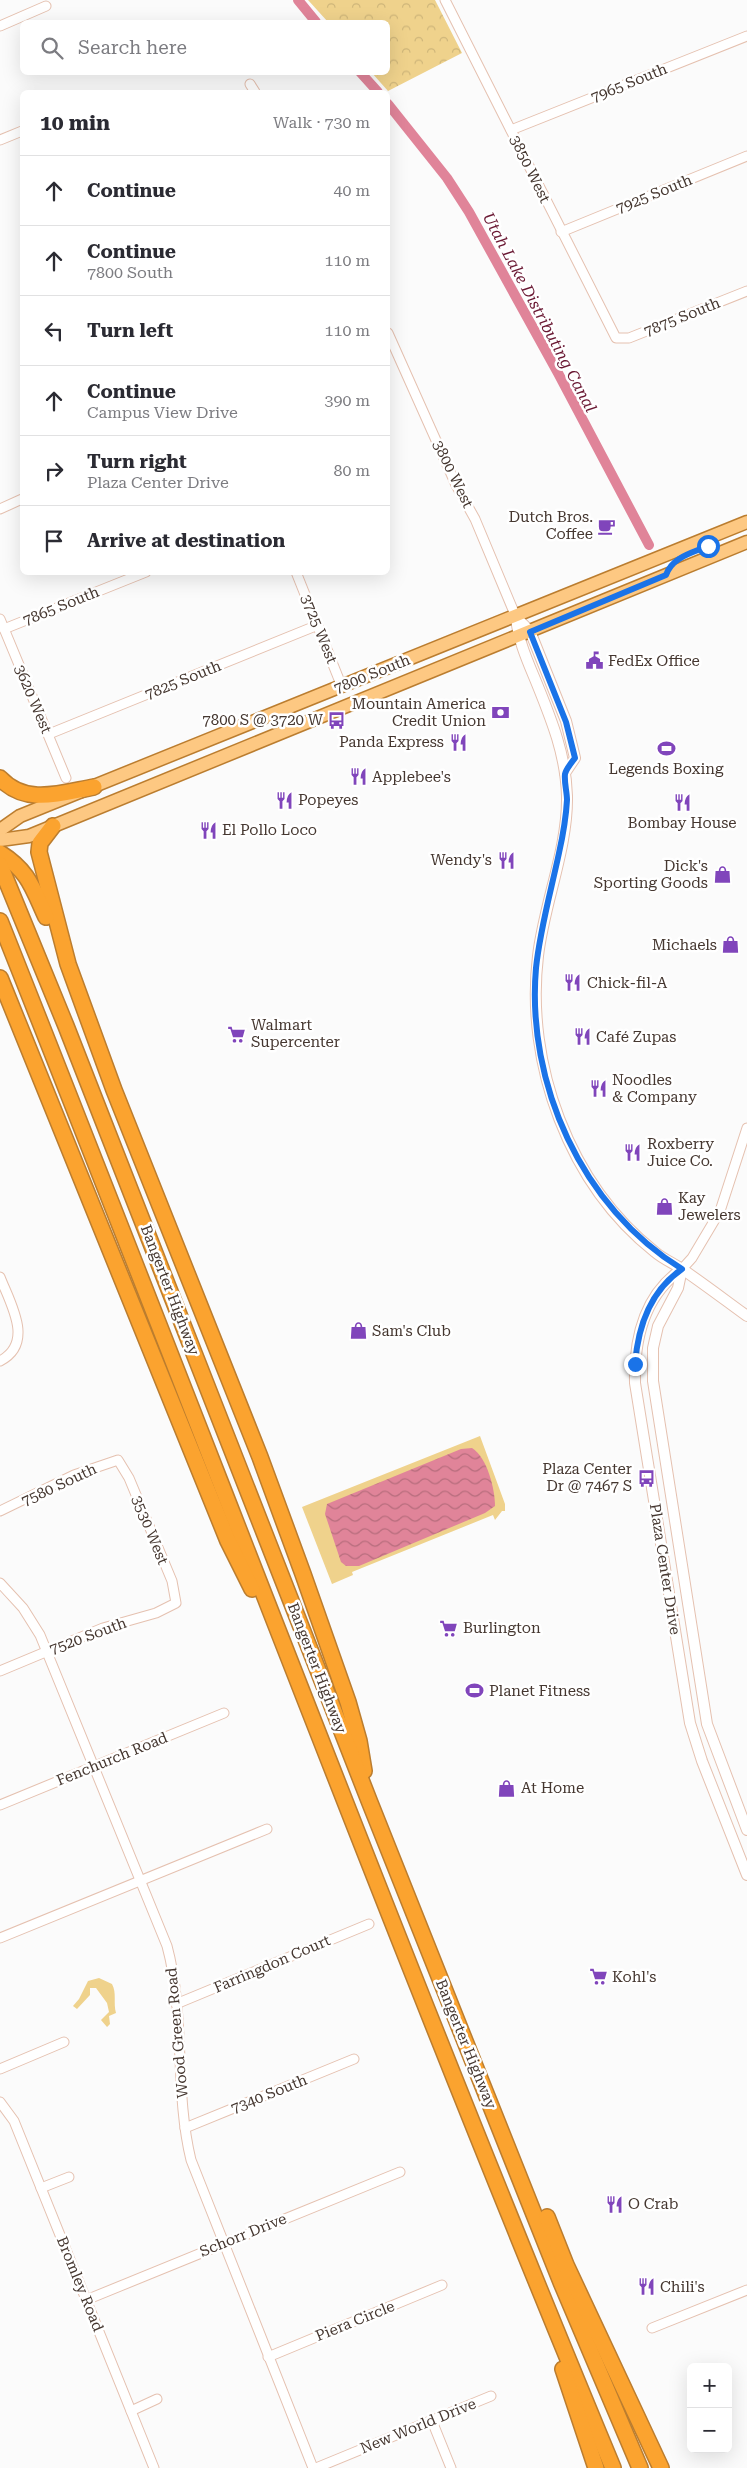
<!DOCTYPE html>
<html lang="en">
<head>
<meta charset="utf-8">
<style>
	:root { --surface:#fff; --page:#f2f2f3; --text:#2b2b33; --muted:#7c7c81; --line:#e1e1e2 }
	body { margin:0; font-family:"Roboto Serif",serif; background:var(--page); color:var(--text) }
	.controls { position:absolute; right:15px; bottom:15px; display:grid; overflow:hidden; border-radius:8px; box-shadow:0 5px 20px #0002 }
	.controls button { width:45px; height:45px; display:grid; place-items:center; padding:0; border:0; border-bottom:1px solid var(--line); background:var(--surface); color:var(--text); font:25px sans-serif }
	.stop { position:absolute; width:15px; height:15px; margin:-11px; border:4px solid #1a73e8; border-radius:50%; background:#fff }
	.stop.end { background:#1a73e8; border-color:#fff; box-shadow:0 1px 5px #0008 }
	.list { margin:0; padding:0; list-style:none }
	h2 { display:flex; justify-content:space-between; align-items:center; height:65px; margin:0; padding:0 20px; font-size:21px }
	h2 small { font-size:16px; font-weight:400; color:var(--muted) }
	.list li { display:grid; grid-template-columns:32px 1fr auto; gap:15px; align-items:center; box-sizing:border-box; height:70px; padding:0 20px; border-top:1px solid var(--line) }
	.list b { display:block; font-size:19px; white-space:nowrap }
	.list p { margin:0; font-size:16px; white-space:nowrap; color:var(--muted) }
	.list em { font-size:16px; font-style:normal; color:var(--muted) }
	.icon { flex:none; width:28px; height:28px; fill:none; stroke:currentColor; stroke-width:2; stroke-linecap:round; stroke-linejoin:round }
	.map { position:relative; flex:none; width:747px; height:2468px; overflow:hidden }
	.search { position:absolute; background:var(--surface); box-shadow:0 5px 20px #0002; left:20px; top:20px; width:370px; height:55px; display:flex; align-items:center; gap:12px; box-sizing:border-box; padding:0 18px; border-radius:8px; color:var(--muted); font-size:19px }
	.panel { position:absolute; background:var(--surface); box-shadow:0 5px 20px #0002; left:20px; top:90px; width:370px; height:485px; border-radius:8px }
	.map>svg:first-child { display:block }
	.grass { fill:#efd28c }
	.park { fill:url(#park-crowns) }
	.water { fill:url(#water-waves) }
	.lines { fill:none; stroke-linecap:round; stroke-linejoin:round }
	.canal { stroke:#e08499; stroke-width:10 }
	.minor-casing { stroke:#e5c1b0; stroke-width:11 }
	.tertiary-casing { stroke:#e5c1b0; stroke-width:12 }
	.primary-casing { stroke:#bb7d2f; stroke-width:15 }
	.motorway-casing { stroke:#bb7d2f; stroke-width:18 }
	.minor { stroke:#fff; stroke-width:9 }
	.tertiary { stroke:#fff; stroke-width:10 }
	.primary { stroke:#fdc882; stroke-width:12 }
	.motorway { stroke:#fba32f; stroke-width:15 }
	.route { stroke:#1a73e8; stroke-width:6 }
	.labels { text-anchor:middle; stroke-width:5; stroke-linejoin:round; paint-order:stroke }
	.street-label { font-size:15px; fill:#453730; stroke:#fff }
	.poi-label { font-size:15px; fill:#453730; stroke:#fff; text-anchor:start }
	.water-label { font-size:16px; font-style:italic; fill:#691732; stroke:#fff }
</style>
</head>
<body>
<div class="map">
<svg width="747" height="2468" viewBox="0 0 747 2468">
	<defs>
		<pattern id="park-crowns" width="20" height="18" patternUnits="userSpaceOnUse" patternTransform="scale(1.25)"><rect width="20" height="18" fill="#efd28c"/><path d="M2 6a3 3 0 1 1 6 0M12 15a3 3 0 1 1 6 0" fill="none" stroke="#ceb579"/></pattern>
		<pattern id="water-waves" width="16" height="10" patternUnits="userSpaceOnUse" patternTransform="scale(1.25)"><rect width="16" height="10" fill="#e08499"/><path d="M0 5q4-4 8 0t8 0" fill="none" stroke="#b76d7d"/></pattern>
	</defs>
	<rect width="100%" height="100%" fill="#fbfbfb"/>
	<g class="grass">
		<path d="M480,1436L505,1504V1511H502L495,1520L493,1515L352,1572L353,1575L332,1584L302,1507Z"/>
		<path d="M99,1978L112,1984C117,1993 113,2003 116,2013L109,2016L110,2024L107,2027L101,2020L109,2012L107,2003L96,1988H90V1995L77,2009L73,2006L79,1999L88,1981Z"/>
	</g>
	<path class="park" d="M308,0H435L462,53L388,91L372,73L388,72V22H328Z"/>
	<path class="water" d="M472,1448C487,1457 495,1489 495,1506L485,1513L359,1566H346L341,1562L325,1514L327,1504L461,1449Z"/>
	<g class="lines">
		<g class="canal">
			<path d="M298,0L316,22"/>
			<path d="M360,72L378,92"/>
			<path d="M388,104L447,178L469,212L558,373L649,545"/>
		</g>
		<defs>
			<g id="minor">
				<path d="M445,0L616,338H629L747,291"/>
				<path d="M0,26L46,6"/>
				<path d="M250,84L255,92"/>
				<path d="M511,130L747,36"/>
				<path d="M0,140L22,131"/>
				<path d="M561,232L747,156"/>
				<path d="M388,333L456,485L475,519L516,617"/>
				<path d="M0,509L22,499"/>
				<path d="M296,572L342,687"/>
				<path d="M0,619L66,778"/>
				<path d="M4,629L146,572"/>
				<path d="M49,734L318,625"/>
				<path d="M682,1269L692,1258L720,1211L747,1128"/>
				<path d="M0,1277C10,1303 35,1343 0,1361"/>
				<path d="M0,1511L74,1475L118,1460L129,1478L172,1581L176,1603L156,1613L103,1628L0,1671"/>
				<path d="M0,1583L23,1608L40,1635L167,1946C186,2016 174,2091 191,2160L313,2468"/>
				<path d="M0,1805L224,1713"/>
				<path d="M0,1938L267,1829"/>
				<path d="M176,2004L369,1924"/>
				<path d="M0,2069L64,2042"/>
				<path d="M0,2102L14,2121L154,2468"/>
				<path d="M185,2128L354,2059"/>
				<path d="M41,2188L69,2177"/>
				<path d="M86,2300L400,2172"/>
				<path d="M652,2328L747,2290"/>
				<path d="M268,2357L442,2285"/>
				<path d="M131,2411L157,2399"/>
				<path d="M432,2421L451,2468"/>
				<path d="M316,2468L491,2396"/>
			</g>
			<g id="tertiary">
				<path d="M516,617C518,641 528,662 537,684C552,721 566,756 567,796C568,848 544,904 538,956C525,1064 569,1184 655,1252C663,1259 673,1263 682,1269C704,1284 725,1300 747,1316"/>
				<path d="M516,617L530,631L566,721L575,758L565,773"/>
				<path d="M682,1269C644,1295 634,1339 635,1383L690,1723L702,1761L747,1875"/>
				<path d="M682,1269L678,1288L658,1326L653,1348V1381L707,1724L747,1830"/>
			</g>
			<g id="primary">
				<path d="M0,830L20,816L747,522"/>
				<path d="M0,840L29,836L747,542"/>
			</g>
			<g id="motorway">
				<path d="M0,778C26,806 61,793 94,787"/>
				<path d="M53,826L40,843L39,852L68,964L114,1090L260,1457L303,1574L348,1702L359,1741L364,1771"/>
				<path d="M0,853C29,871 33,889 46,917"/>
				<path d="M0,865L66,1026L370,1803L561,2282L640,2468"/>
				<path d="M0,921C205,1436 400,1956 613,2468"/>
				<path d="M0,978L228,1541L252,1589"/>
				<path d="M547,2217L566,2265L661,2468"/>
				<path d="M563,2369L596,2468"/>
			</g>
		</defs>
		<use href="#minor" class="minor-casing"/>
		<use href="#tertiary" class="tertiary-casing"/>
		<use href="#primary" class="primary-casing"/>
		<use href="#motorway" class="motorway-casing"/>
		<use href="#minor" class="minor"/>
		<use href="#tertiary" class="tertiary"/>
		<use href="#primary" class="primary"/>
		<use href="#motorway" class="motorway"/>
	</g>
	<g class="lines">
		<path class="route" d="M635,1364C638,1326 650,1291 682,1269C582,1208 526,1083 536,968C540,929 551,891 559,853C563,835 566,818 567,800C567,792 564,782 565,774C566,769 572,762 575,758L566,722L530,632L666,575C672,557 692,553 708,546"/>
	</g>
	<defs>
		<symbol id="cafe-bare" viewBox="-9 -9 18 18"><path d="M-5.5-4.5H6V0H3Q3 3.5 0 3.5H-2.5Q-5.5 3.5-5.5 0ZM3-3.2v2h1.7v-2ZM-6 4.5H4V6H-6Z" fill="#8045bb" stroke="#fff" stroke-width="2.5" paint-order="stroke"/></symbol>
		<symbol id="civic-bare" viewBox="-9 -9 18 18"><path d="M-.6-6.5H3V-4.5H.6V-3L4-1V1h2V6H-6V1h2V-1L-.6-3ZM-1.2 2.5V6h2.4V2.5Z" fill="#8045bb" stroke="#fff" stroke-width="2.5" paint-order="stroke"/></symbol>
		<symbol id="bank-bare" viewBox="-9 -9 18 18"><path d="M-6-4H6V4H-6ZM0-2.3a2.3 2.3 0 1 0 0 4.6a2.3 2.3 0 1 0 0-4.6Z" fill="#8045bb" stroke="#fff" stroke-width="2.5" paint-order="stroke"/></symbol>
		<symbol id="bus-bare" viewBox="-9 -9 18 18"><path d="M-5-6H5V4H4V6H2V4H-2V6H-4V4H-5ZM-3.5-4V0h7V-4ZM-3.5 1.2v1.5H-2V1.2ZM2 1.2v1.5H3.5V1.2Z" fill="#8045bb" stroke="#fff" stroke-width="2.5" paint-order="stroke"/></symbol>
		<symbol id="restaurant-bare" viewBox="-9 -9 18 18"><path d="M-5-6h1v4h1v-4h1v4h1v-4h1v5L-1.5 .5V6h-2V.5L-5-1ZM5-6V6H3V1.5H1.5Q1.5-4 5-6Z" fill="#8045bb" stroke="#fff" stroke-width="2.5" paint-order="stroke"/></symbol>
		<symbol id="stadium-bare" viewBox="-9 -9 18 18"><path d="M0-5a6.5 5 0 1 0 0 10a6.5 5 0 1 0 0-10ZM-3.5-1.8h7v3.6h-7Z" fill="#8045bb" stroke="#fff" stroke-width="2.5" paint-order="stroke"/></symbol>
		<symbol id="shop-bare" viewBox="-9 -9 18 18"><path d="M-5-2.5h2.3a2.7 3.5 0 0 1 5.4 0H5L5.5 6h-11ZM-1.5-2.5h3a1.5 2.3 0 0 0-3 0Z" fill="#8045bb" stroke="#fff" stroke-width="2.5" paint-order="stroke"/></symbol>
		<symbol id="supermarket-bare" viewBox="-9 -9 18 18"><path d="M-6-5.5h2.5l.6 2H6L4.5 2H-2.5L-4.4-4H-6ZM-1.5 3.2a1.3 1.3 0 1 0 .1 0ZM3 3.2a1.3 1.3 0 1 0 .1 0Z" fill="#8045bb" stroke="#fff" stroke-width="2.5" paint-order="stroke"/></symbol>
	</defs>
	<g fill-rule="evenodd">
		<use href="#cafe-bare" x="594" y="514" width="25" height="25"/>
		<use href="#civic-bare" x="582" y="648" width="25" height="25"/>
		<use href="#bank-bare" x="488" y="700" width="25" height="25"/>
		<use href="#bus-bare" x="324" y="708" width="25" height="25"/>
		<use href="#restaurant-bare" x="446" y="730" width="25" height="25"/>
		<use href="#stadium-bare" x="654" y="736" width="25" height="25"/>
		<use href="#restaurant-bare" x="346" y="764" width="25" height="25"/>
		<use href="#restaurant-bare" x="272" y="788" width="25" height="25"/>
		<use href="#restaurant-bare" x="670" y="790" width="25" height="25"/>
		<use href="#restaurant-bare" x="196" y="818" width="25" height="25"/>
		<use href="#restaurant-bare" x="494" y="848" width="25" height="25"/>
		<use href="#shop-bare" x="710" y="862" width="25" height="25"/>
		<use href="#shop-bare" x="718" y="932" width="25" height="25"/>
		<use href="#restaurant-bare" x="560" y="970" width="25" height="25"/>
		<use href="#supermarket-bare" x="224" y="1022" width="25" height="25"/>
		<use href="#restaurant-bare" x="570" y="1024" width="25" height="25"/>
		<use href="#restaurant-bare" x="586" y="1076" width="25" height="25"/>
		<use href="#restaurant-bare" x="620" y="1140" width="25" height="25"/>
		<use href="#shop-bare" x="652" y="1194" width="25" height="25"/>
		<use href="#shop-bare" x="346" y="1318" width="25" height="25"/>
		<use href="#bus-bare" x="634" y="1466" width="25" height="25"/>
		<use href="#supermarket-bare" x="436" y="1616" width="25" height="25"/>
		<use href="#stadium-bare" x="462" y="1678" width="25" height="25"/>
		<use href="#shop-bare" x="494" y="1776" width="25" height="25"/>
		<use href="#supermarket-bare" x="586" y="1964" width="25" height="25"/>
		<use href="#restaurant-bare" x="602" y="2192" width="25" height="25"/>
		<use href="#restaurant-bare" x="634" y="2274" width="25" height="25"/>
	</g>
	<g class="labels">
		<g class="street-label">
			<text transform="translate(629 83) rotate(-22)" y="5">7965 South</text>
			<text transform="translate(530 169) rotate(64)" y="5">3850 West</text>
			<text transform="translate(654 194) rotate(-22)" y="5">7925 South</text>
			<text transform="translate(682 317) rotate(-22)" y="5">7875 South</text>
			<text transform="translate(453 474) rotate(64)" y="5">3800 West</text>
			<text transform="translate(61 606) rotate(-22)" y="5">7865 South</text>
			<text transform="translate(319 629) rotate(68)" y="5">3725 West</text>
			<text transform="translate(372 674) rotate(-22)" y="5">7800 South</text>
			<text transform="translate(183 680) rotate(-22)" y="5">7825 South</text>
			<text transform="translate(33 699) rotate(67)" y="5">3620 West</text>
			<text transform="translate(170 1290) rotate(69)" y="5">Bangerter Highway</text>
			<text transform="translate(59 1485) rotate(-25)" y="5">7580 South</text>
			<text transform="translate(150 1530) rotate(68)" y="5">3530 West</text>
			<text transform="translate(665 1569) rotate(81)" y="5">Plaza Center Drive</text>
			<text transform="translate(88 1636) rotate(-20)" y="5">7520 South</text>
			<text transform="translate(317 1668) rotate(69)" y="5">Bangerter Highway</text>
			<text transform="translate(112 1759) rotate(-22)" y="5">Fenchurch Road</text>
			<text transform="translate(272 1964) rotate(-23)" y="5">Farringdon Court</text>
			<text transform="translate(177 2033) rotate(-95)" y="5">Wood Green Road</text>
			<text transform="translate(466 2044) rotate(68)" y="5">Bangerter Highway</text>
			<text transform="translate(269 2094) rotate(-22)" y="5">7340 South</text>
			<text transform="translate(243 2235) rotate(-22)" y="5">Schorr Drive</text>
			<text transform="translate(80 2284) rotate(68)" y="5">Bromley Road</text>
			<text transform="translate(355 2321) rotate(-22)" y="5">Piera Circle</text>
			<text transform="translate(418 2426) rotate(-22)" y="5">New World Drive</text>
		</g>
		<g class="poi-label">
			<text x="593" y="522" text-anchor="end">Dutch Bros.<tspan x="593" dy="17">Coffee</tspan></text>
			<text x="608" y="666">FedEx Office</text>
			<text x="486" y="709" text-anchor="end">Mountain America<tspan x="486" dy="17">Credit Union</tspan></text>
			<text x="323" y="725" text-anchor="end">7800 S @ 3720 W</text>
			<text x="444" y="747" text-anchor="end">Panda Express</text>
			<text x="666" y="774" text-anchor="middle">Legends Boxing</text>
			<text x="372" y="782">Applebee's</text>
			<text x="298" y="805">Popeyes</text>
			<text x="682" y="828" text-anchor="middle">Bombay House</text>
			<text x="222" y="835">El Pollo Loco</text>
			<text x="492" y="865" text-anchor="end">Wendy's</text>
			<text x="708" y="871" text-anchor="end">Dick's<tspan x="708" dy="17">Sporting Goods</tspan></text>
			<text x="717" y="950" text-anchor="end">Michaels</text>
			<text x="587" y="988">Chick-fil-A</text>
			<text x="251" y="1030">Walmart<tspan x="251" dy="17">Supercenter</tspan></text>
			<text x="596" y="1042">Café Zupas</text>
			<text x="612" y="1085">Noodles<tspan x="612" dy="17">&amp; Company</tspan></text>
			<text x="647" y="1149">Roxberry<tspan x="647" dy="17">Juice Co.</tspan></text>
			<text x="678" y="1203">Kay<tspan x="678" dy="17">Jewelers</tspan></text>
			<text x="372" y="1336">Sam's Club</text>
			<text x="632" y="1474" text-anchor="end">Plaza Center<tspan x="632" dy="17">Dr @ 7467 S</tspan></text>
			<text x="463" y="1633">Burlington</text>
			<text x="489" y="1696">Planet Fitness</text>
			<text x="521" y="1793">At Home</text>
			<text x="612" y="1982">Kohl's</text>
			<text x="628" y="2209">O Crab</text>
			<text x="660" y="2292">Chili's</text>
		</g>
		<g class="water-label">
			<text transform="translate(540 312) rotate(62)" y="6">Utah Lake Distributing Canal</text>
		</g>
	</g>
</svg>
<div class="controls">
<button>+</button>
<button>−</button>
</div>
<div class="stop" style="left:708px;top:546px"></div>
<div class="stop end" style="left:635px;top:1364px"></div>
<div class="search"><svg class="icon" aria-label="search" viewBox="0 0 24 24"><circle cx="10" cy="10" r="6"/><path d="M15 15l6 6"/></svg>Search here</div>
<section class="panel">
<h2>10 min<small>Walk · 730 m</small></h2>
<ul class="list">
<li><svg class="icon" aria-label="ahead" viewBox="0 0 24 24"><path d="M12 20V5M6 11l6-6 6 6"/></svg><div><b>Continue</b></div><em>40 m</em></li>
<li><svg class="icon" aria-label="ahead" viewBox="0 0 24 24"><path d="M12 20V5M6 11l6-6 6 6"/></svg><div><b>Continue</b><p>7800 South</p></div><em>110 m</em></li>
<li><svg class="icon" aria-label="left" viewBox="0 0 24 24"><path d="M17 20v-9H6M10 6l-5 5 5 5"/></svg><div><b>Turn left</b></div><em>110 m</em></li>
<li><svg class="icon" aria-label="ahead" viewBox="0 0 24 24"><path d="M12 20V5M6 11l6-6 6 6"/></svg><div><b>Continue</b><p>Campus View Drive</p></div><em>390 m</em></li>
<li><svg class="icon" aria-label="right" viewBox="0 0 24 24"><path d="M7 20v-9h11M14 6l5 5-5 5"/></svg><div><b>Turn right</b><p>Plaza Center Drive</p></div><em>80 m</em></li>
<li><svg class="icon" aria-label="arrive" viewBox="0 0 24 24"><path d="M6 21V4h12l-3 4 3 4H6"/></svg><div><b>Arrive at destination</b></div></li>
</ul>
</section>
</div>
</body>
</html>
